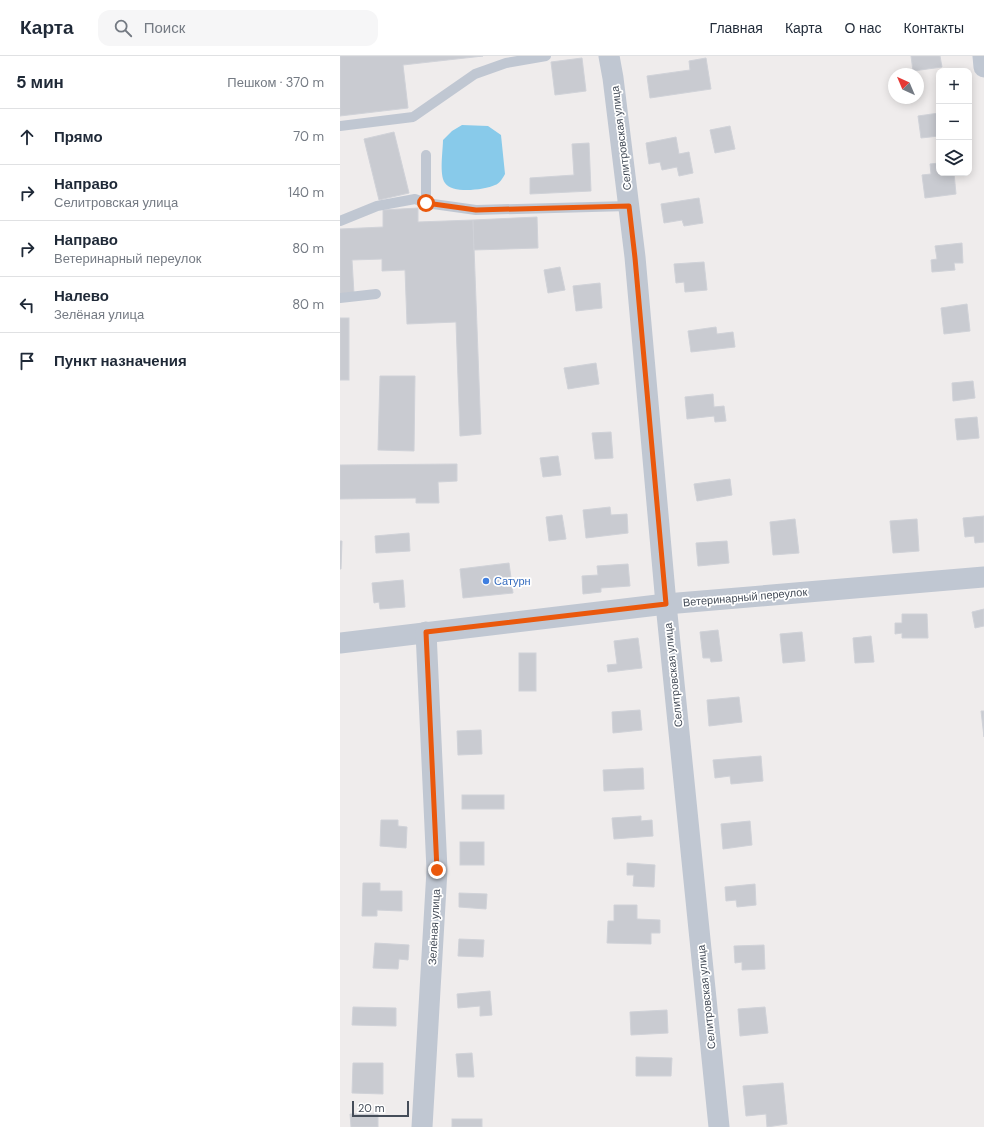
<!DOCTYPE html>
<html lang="ru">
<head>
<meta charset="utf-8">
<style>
	:root { --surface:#fff; --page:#f6f6f7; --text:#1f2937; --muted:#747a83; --line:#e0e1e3 }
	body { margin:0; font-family:"DM Sans",sans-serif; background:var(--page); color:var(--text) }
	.controls { position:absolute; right:12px; top:12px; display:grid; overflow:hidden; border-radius:8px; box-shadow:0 2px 10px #0003 }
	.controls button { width:36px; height:36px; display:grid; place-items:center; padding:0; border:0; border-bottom:1px solid var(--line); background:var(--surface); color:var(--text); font:20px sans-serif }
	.compass { position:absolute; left:548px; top:12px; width:36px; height:36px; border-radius:50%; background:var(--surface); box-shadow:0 2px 10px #0003; rotate:316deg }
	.scale { position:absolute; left:12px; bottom:10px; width:57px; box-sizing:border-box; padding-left:4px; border:2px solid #454d59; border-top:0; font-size:11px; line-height:14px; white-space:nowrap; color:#454d59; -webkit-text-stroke:3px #fff; paint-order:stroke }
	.stop { position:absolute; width:12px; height:12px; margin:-9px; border:3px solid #ea580c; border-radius:50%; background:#fff }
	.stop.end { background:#ea580c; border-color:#fff; box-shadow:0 1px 4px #0008 }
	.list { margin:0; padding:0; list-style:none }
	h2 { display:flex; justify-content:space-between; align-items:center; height:52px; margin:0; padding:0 16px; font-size:17px }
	h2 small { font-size:13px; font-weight:400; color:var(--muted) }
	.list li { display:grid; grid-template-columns:26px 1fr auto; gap:12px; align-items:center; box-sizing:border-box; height:56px; padding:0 16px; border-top:1px solid var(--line) }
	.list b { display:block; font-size:15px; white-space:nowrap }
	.list p { margin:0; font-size:13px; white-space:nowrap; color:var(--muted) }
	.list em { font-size:13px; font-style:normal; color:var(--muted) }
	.icon { flex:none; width:22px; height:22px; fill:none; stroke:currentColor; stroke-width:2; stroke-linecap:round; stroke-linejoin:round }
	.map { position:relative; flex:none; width:644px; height:1071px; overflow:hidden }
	header { display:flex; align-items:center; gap:24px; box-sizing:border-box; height:56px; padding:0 20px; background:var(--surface); border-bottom:1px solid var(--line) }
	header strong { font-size:19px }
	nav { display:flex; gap:22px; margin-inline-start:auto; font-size:14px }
	.search { width:280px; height:36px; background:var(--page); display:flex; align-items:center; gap:10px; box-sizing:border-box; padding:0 14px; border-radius:12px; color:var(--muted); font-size:15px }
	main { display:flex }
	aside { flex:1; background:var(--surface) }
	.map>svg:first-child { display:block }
	.water { fill:#88caea }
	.building { fill:#c9cbd1; stroke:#d0d2d8 }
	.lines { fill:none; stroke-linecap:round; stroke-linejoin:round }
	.service { stroke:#c0c7d2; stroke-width:10 }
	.minor { stroke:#c0c7d2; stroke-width:21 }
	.route { stroke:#ea580c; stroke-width:5 }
	.shop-dot { fill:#3f7fe0; stroke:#fff; stroke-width:1.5 }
	.labels { text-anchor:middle; stroke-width:3.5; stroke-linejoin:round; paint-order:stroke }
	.street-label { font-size:11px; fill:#454d59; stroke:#fff }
	.shop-label { font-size:11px; fill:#366cbe; stroke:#fff; text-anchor:start }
</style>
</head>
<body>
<header>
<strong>Карта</strong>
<div class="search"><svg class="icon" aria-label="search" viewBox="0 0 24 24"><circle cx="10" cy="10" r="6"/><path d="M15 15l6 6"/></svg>Поиск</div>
<nav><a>Главная</a><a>Карта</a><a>О нас</a><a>Контакты</a></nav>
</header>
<main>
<aside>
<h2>5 мин<small>Пешком · 370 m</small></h2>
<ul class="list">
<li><svg class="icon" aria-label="ahead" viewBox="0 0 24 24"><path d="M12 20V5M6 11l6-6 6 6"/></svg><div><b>Прямо</b></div><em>70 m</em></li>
<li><svg class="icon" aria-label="right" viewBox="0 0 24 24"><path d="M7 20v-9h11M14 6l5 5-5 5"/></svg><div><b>Направо</b><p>Селитровская улица</p></div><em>140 m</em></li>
<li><svg class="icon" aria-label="right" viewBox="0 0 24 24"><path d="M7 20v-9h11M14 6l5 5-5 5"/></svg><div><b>Направо</b><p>Ветеринарный переулок</p></div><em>80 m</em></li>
<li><svg class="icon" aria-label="left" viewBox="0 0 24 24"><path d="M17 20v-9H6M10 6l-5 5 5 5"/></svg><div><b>Налево</b><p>Зелёная улица</p></div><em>80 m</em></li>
<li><svg class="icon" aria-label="arrive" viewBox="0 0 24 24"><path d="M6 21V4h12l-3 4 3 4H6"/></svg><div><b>Пункт назначения</b></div></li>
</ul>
</aside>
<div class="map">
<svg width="644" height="1071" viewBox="0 0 644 1071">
	<rect width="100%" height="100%" fill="#efecec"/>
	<path class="water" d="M122,69L148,70L161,79L165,118C163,122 159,128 155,129C144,134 112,138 105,127C99,119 103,94 103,84L112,75Z"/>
	<g class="building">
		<path d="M0,0H143L63,9L68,52L0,60Z"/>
		<path d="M571,0H600L602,11L573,15Z"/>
		<path d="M242,2L246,35L215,39L211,6Z"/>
		<path d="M366,2L371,33L310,42L307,20L350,14L349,5Z"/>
		<path d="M599,57V80L581,82L578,60Z"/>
		<path d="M390,70L395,93L375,97L370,74Z"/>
		<path d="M54,76L69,137L39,144L24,83Z"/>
		<path d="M336,81L339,98L349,96L353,117L339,120L337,111L322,114L320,106L309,108L306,87Z"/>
		<path d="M249,87L251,135L190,138V122L234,119L232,88Z"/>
		<path d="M599,107V117H614L616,138L585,142L582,119L591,118L590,108Z"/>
		<path d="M359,142L363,167L344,170L342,164L324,167L321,148Z"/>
		<path d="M78,152V166L133,164L141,378L120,380L116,266L67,268L65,214L42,215V203L12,204L14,238H0V173L43,171V154Z"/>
		<path d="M197,161L198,192L134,194L133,164Z"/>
		<path d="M622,187L623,207H614L615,214L592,216L591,204L597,203L595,190Z"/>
		<path d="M364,206L367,234L345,236L344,226L336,227L334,208Z"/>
		<path d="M220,211L225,234L208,237L204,214Z"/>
		<path d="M260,227L262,252L236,255L233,230Z"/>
		<path d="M627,248L630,275L604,278L601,252Z"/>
		<rect x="0" y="262" width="9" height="62"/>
		<path d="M376,271L377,278L393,276L395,291L351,296L348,275Z"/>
		<path d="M256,307L259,328L228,333L224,312Z"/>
		<path d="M40,320H75L74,395L38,394Z"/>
		<path d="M633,325L635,342L613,345L612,327Z"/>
		<path d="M373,338L374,351L384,350L386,365L375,366L374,360L347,363L345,341Z"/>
		<path d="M637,361L639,382L617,384L615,363Z"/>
		<path d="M271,376L273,402L255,403L252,377Z"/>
		<path d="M218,400L221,419L203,421L200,402Z"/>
		<path d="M117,408V425L98,426L99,447H76V442L0,443V409Z"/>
		<path d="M390,423L392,439L357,445L354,428Z"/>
		<path d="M270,451L271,459L287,458L288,477L246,482L243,454Z"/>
		<path d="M222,459L226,483L209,485L206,461Z"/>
		<path d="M644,460V486L635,487L634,480L625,481L623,462Z"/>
		<path d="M455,463L459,497L433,499L430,466Z"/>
		<path d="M577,463L579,495L553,497L550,465Z"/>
		<path d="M69,477L70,495L36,497L35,480Z"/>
		<path d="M0,485H2L1,513H0Z"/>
		<path d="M387,485L389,507L358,510L356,487Z"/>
		<path d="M169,507L173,537L123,542L120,513Z"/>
		<path d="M288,508L290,530L261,532V536L243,538L242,520L258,519L257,510Z"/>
		<path d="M63,524L65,551L40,553L39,546L34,547L32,527Z"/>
		<path d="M644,553V570L635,572L632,556Z"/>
		<path d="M562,558H587L588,582H562V577L555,578V567H562Z"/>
		<path d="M378,574L382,605L371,606L370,602H363L360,576Z"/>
		<path d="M462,576L465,605L443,607L440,578Z"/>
		<path d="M531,580L534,606L515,607L513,582Z"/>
		<path d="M298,582L302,612L268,616L267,609L277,608L274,585Z"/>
		<rect x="179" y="597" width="17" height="38"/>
		<path d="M399,641L402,666L369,670L367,644Z"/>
		<path d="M300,654L302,674L273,677L272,656Z"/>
		<path d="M641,655H644V681Z"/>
		<path d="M141,674L142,698L118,699L117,675Z"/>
		<path d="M421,700L423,725L391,728L390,720L375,722L373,704Z"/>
		<path d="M303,712L304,733L264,735L263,714Z"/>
		<rect x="122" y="739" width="42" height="14"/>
		<path d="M301,760V765L312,764L313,780L274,783L272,762Z"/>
		<path d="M41,764H58V770L67,771L66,792L40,790Z"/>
		<path d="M410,765L412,789L383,793L381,768Z"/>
		<rect x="120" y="786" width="24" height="23"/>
		<path d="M287,807L315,809L314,831L293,830L294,819H287Z"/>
		<path d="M23,827H40V835H62V855L37,854V860H22Z"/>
		<path d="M415,828L416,849L397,851L396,844L386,845L385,831Z"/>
		<path d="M119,837L147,838L146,853L119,851Z"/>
		<path d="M274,849H297V863L320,864V877H311V888L267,887L268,865H274Z"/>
		<path d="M119,883L144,884L143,901L118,900Z"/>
		<path d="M35,887L69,889L68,904L59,903L58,913L33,912Z"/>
		<path d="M424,889L425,913L402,914V906L395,907L394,890Z"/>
		<path d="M150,935L152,959L140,960V950L118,952L117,938Z"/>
		<path d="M13,951L56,952V970L12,969Z"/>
		<path d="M425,951L428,977L400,980L398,953Z"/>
		<path d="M327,954L328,977L291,979L290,956Z"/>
		<path d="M132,997L134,1021H118L116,998Z"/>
		<path d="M296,1001L332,1002L331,1020H296Z"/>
		<path d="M13,1007H43V1038L12,1037Z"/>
		<path d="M443,1027L447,1068L427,1071L426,1058L406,1060L403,1030Z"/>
		<path d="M10,1058H38V1071H11Z"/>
		<rect x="112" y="1063" width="30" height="8"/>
	</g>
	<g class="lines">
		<g class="service">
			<path d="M0,70L73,61L135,18L166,7L206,0"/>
			<path d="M86,99V147"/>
			<path d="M0,165L37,150L75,143L86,147L136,154L289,150"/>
			<path d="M0,242L36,238"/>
		</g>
		<g class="minor">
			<path d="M269,0L273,22L295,201L326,548L379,1071"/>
			<path d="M643,0L644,11"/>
			<path d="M0,587L326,548L644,521"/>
			<path d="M82,1071L97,814L86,576"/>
		</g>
	</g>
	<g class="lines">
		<path class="route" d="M86,147L136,154L289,150L295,202L326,548L86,576L97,814"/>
	</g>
	<circle class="shop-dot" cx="146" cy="525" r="4"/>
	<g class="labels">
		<g class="street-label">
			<text transform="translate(281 82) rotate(-97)" y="4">Селитровская улица</text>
			<text transform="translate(405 541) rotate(-5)" y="4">Ветеринарный переулок</text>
			<text transform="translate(333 619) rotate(-96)" y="4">Селитровская улица</text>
			<text transform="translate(94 871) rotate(-87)" y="4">Зелёная улица</text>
			<text transform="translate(366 941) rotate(-96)" y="4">Селитровская улица</text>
		</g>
		<g class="shop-label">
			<text x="154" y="529">Сатурн</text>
		</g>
	</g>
</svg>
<div class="controls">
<button>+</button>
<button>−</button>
<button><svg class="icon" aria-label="layers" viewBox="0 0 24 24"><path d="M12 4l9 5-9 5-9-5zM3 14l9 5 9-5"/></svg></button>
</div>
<svg class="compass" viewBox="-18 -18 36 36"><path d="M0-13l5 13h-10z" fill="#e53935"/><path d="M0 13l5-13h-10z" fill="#747a83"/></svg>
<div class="scale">20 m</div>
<div class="stop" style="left:86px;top:147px"></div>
<div class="stop end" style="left:97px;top:814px"></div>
</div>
</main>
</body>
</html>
